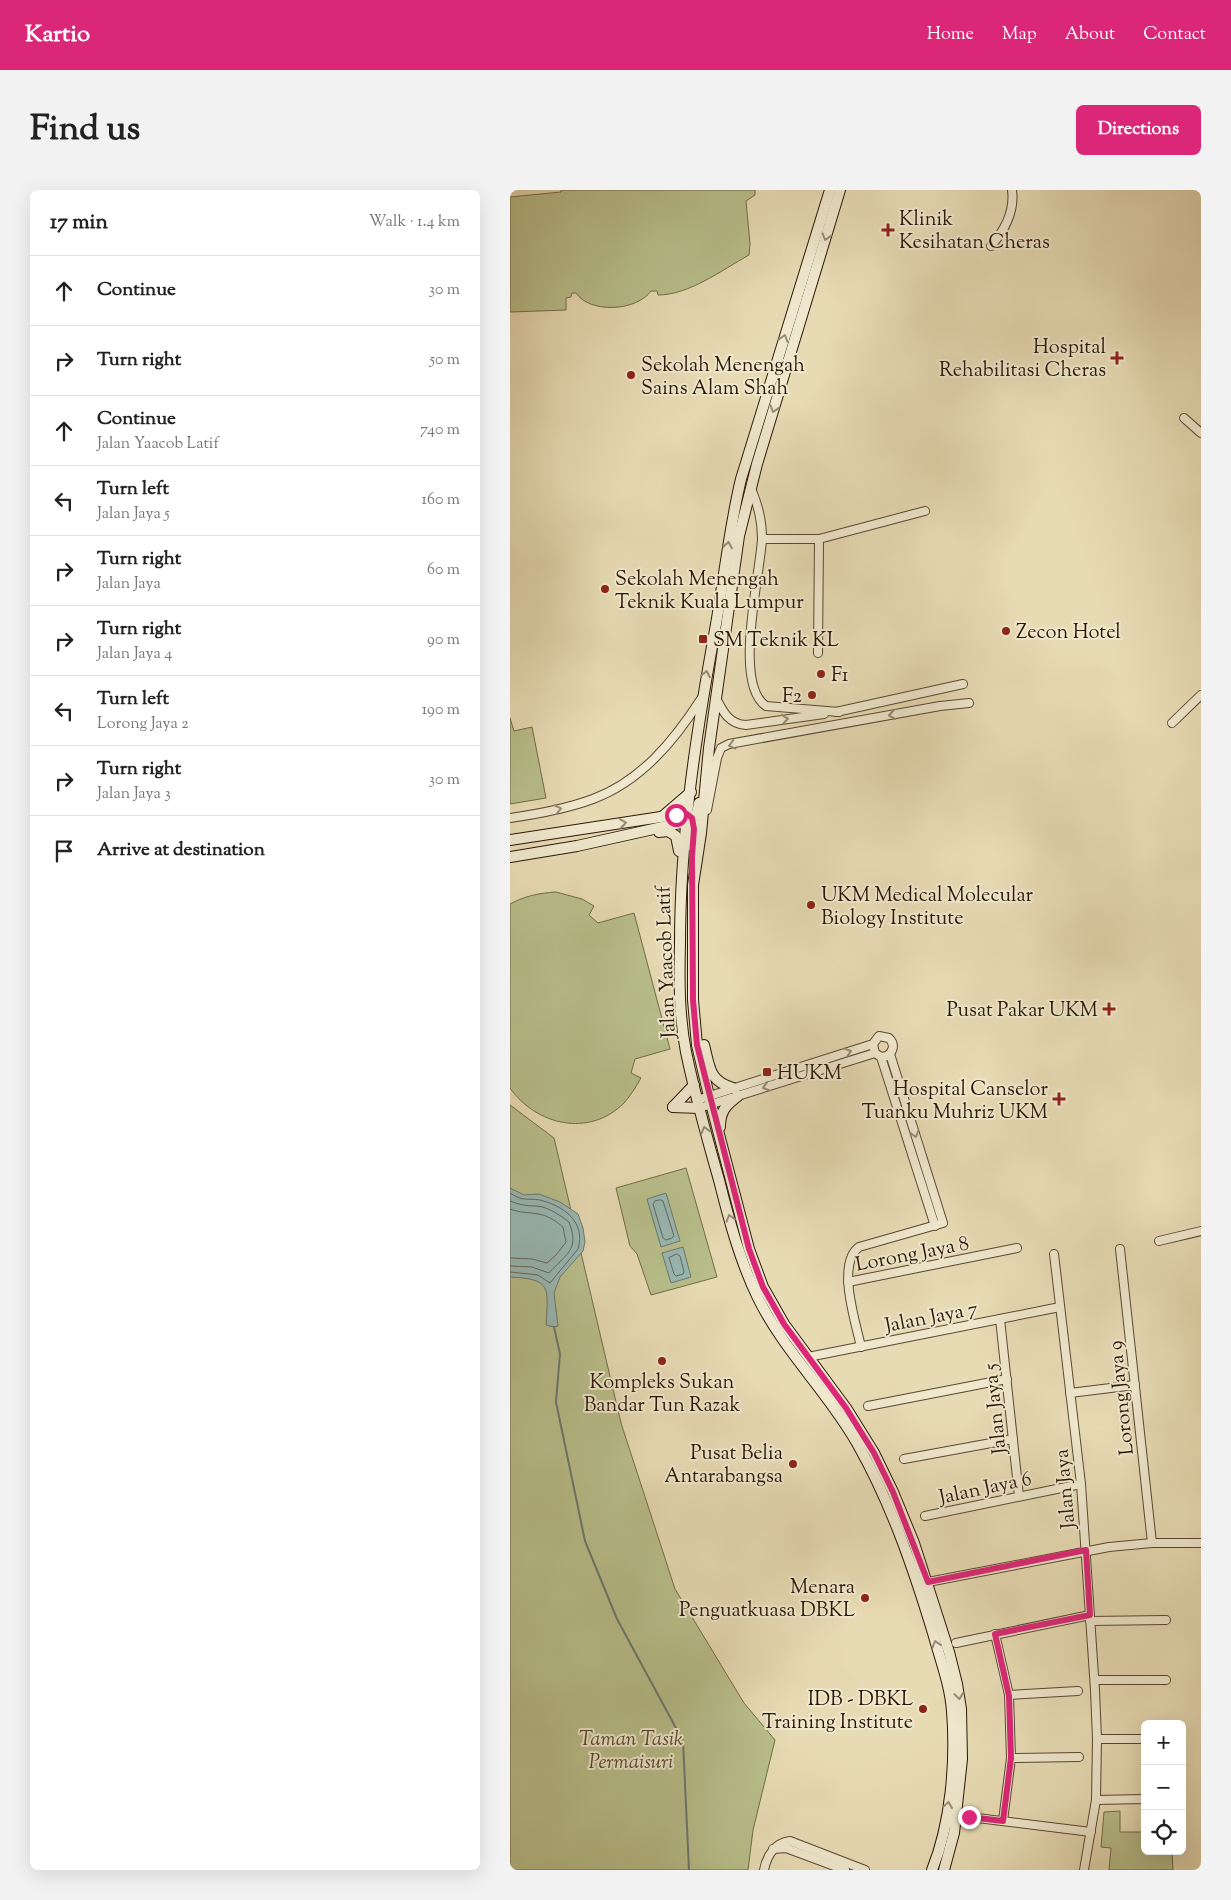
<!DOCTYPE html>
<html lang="en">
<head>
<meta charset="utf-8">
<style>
	:root { --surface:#fff; --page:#f2f2f2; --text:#222; --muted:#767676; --line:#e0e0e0; --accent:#db2777 }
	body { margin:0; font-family:"Sorts Mill Goudy",serif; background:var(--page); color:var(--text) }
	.controls { position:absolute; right:15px; bottom:15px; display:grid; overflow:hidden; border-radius:8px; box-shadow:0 5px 20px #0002 }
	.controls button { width:45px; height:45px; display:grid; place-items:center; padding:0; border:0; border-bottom:1px solid var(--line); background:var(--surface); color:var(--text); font:25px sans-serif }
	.stop { position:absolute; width:15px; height:15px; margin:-11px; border:4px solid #db2777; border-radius:50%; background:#fff }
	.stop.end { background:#db2777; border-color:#fff; box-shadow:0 1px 5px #0008 }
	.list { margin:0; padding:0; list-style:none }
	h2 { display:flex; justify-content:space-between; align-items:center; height:65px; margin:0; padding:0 20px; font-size:21px }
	h2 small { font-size:16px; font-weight:400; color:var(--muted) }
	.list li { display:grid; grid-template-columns:32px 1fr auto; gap:15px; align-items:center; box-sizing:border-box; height:70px; padding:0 20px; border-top:1px solid var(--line) }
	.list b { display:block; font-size:19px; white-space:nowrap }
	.list p { margin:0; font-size:16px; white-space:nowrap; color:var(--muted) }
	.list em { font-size:16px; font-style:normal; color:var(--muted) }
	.icon { flex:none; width:28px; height:28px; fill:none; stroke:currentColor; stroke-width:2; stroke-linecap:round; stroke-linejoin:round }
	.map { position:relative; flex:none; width:691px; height:1680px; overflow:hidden; border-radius:8px }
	header { display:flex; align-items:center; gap:30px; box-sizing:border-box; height:70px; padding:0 25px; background:var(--accent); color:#fff }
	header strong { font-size:24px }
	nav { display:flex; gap:28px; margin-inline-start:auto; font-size:18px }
	.intro { display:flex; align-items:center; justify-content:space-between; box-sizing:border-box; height:120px; padding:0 30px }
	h1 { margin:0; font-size:35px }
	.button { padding:12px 22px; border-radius:8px; background:var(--accent); color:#fff; font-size:18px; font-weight:700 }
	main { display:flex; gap:30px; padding:0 30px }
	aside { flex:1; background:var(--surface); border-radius:8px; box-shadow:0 5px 20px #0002 }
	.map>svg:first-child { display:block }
	.green { fill:#b8bf8b; stroke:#726b48 }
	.water { fill:#99b9b5; stroke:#6d786f }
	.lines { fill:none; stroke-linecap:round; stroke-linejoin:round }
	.shore { stroke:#62685d; stroke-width:1 }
	.stream { stroke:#6d786f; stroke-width:2 }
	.street-casing { stroke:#5a4831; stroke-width:10 }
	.secondary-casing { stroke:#2b1705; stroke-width:12 }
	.street { stroke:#efe8ce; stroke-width:8 }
	.secondary { stroke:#efe8ce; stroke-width:10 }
	.oneway { stroke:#978a74 }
	.route { stroke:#db2777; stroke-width:6 }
	.poi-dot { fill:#8f2418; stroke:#efe8ce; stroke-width:2 }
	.labels { text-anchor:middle; stroke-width:4; stroke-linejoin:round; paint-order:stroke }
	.poi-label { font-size:20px; fill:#2b1705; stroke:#efe8ce; text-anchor:start }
	.street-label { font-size:20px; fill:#2b1705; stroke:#efe8ce }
	.park-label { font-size:20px; font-style:italic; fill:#55492d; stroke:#efe8ce }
</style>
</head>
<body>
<header>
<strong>Kartio</strong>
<nav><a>Home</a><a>Map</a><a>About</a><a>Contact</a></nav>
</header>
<div class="intro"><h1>Find us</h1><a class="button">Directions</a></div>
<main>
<aside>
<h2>17 min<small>Walk · 1.4 km</small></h2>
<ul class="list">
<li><svg class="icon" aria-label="ahead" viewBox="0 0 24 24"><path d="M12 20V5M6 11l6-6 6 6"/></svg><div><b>Continue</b></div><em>30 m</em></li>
<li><svg class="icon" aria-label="right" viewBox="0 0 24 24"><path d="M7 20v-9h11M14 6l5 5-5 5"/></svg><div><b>Turn right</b></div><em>50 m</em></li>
<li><svg class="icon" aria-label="ahead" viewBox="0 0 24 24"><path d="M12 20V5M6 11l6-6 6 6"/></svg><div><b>Continue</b><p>Jalan Yaacob Latif</p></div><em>740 m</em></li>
<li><svg class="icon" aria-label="left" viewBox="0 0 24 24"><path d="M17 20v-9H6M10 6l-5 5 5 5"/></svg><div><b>Turn left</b><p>Jalan Jaya 5</p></div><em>160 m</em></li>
<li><svg class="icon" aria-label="right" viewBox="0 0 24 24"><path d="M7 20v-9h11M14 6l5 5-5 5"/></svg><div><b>Turn right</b><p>Jalan Jaya</p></div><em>60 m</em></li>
<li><svg class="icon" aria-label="right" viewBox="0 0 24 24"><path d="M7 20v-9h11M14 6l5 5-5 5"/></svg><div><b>Turn right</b><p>Jalan Jaya 4</p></div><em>90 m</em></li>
<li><svg class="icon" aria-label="left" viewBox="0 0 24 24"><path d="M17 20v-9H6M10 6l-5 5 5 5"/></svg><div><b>Turn left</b><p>Lorong Jaya 2</p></div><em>190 m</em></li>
<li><svg class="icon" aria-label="right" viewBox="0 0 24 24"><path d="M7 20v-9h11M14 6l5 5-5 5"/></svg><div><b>Turn right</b><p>Jalan Jaya 3</p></div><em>30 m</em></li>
<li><svg class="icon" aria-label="arrive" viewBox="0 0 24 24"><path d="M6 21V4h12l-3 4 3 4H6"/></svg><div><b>Arrive at destination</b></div></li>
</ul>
</aside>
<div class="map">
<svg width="691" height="1680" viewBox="0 0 691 1680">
	<rect width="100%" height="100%" fill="#e7dbb4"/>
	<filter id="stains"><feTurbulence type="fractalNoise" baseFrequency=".004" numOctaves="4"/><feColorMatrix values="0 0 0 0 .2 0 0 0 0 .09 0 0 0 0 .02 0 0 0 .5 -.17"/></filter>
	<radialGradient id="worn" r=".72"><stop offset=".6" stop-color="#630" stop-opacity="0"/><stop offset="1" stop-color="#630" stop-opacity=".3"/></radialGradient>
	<g class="green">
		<path d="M51,0H245V5L236,11L240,54L239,65C212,80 179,105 148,105L147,101H141C127,121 80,124 66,103H62L61,107L56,108V120L0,122V7L51,2Z"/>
		<path d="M0,528L4,541L22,537L36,608L0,614Z"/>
		<path d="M46,702L72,709L84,716L79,725L88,733L124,723L160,859L125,869L121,883L131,888C126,897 121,905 114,913C79,948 26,935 0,898V714C15,706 29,703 46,702Z"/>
		<path d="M0,915L44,948L111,1233L165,1399L234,1513L265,1550L243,1640L238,1680H0Z"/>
		<path d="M176,978L207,1087L141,1105L127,1064L120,1056L106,998Z"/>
		<path d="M610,1621V1642H635V1661H662L663,1680H599L601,1658L591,1657L594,1622Z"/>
	</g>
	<g class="water">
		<path d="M0,998L14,1005L29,1004L50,1012L68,1024L73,1038L75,1052L73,1061L50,1087L44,1103L48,1136L44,1137L36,1135C38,1097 42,1089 0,1087Z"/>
		<path d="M156,1003L170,1051L151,1057L137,1009Z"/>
		<path d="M173,1057L181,1087L161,1093L152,1063Z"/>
	</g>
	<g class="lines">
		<g class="shore">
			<path d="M0,1003C13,1012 18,1008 30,1010C54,1016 76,1032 68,1059L40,1093L28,1085L0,1082"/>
			<path d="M151,1010L153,1011L164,1046L162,1048L156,1050L153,1048L143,1014L145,1011Z"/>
			<path d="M0,1011C10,1015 17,1016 27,1016C38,1017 50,1025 59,1032C70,1060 56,1064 39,1083L22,1077L0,1076"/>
			<path d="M0,1019C10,1023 18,1022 28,1024C37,1025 46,1031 53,1037L56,1052L46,1065L37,1073L22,1069L0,1068"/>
			<path d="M167,1064L170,1066L174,1082L173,1084L166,1086L164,1084L159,1068Z"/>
		</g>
		<path class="stream" d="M44,1137L50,1164L46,1212L75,1351L107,1429L173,1551L179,1680"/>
		<defs>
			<g id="street">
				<path d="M481,56C495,40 505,22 502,0"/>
				<path d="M674,228L691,243"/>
				<path d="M241,298C248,316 252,329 252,349C250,386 223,494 256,516L329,522"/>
				<path d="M252,349H309L415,321"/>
				<path d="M308,463L309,349"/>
				<path d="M206,508C213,522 219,534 236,535L314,524"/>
				<path d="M326,522L453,494"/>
				<path d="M662,533L691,505"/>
				<path d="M197,620L207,568L211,558L219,554L430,516L459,513"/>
				<path d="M0,628C28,624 56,619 83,609C131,591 164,551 191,509"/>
				<path d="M371,867L425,1036"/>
				<path d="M187,910L363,854L369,846L379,848C385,854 384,861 377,866L371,867L365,863L363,854"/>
				<path d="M189,918L365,863"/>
				<path d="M649,1051L691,1041"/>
				<path d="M610,1059L642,1353"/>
				<path d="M544,1064L571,1294L585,1500L587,1549L586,1610L574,1680"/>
				<path d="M338,1092L507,1058"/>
				<path d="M490,1129L509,1306"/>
				<path d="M351,1157C346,1133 326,1074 349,1057L433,1033L380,864"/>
				<path d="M298,1167L550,1117"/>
				<path d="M560,1203L625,1195"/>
				<path d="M358,1216L497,1189"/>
				<path d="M394,1269L503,1249"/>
				<path d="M415,1326L571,1294"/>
				<path d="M418,1392L599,1357L642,1353H691"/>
				<path d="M580,1431L656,1430"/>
				<path d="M485,1444L499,1505L501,1568L493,1631"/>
				<path d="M446,1453L580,1425"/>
				<path d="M585,1490H656"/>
				<path d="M499,1505L568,1501"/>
				<path d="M587,1549H635"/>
				<path d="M501,1568L569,1567"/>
				<path d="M586,1610L635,1609"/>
				<path d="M459,1627L581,1642"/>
				<path d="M263,1659L276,1658L335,1680"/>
				<path d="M254,1680C257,1665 265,1653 280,1651L355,1680"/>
			</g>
			<g id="secondary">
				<path d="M320,0L231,289C219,339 214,390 205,440C186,544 170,648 170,753C169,790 169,826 176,862C185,905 197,948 209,990C219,1030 230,1071 248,1108C274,1161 318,1202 347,1253C381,1313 403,1377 423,1443C430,1469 440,1494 442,1521C446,1572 441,1633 422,1680"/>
				<path d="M330,0L247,274L229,346L199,558L191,643L183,695V810L187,855L199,906L239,1059L253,1097L274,1134L336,1218L364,1263L383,1302L404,1353L439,1462L447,1494L451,1519L452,1569L444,1643L434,1680"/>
				<path d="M177,624C187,632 184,646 183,657"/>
				<path d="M153,626L181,602"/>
				<path d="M149,642L158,641L166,646L169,661"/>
				<path d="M0,650L177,623"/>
				<path d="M0,667L67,656L175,632L187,624L189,613"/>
				<path d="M194,855C200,878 199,891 223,898"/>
				<path d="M163,917L184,895"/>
				<path d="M163,917L189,918"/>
				<path d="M210,937C210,921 216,915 228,906"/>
			</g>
		</defs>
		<use href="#street" class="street-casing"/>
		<use href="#secondary" class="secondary-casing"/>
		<use href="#street" class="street"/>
		<use href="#secondary" class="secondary"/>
	</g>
	<defs><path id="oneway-chevron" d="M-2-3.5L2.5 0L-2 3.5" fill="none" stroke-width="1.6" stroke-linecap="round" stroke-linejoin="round" transform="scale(1.25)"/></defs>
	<g class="oneway">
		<use href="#oneway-chevron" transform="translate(316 47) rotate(107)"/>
		<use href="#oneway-chevron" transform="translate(274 148) rotate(-73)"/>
		<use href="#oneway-chevron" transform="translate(264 219) rotate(107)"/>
		<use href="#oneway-chevron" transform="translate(218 355) rotate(-81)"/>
		<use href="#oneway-chevron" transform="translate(196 484) rotate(-79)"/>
		<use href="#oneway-chevron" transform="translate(382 525) rotate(170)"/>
		<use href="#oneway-chevron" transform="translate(275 529) rotate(-8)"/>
		<use href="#oneway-chevron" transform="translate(222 555) rotate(166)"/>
		<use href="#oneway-chevron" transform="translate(48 619) rotate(-13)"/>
		<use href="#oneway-chevron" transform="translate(113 633) rotate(-9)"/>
		<use href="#oneway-chevron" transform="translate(338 862) rotate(-18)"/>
		<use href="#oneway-chevron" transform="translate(256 897) rotate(163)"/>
		<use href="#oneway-chevron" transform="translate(195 940) rotate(-105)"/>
		<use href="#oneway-chevron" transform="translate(405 944) rotate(73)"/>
		<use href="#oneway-chevron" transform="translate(220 1028) rotate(-107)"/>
		<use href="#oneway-chevron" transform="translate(426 1454) rotate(-107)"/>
		<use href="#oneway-chevron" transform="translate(449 1506) rotate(82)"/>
		<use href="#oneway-chevron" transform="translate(438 1615) rotate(-82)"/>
	</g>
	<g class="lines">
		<path class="route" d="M166,625L177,624L182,628L184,639L182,666L183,810L187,855L239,1059L253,1097L274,1134L336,1218L364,1263L383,1302L418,1392L576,1360L580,1425L485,1444L499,1506L501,1568L493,1631L459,1627"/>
	</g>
	<g class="poi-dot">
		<path d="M375.5 32.5h5v5h5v5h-5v5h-5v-5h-5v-5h5z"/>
		<path d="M604.5 160.5h5v5h5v5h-5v5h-5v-5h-5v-5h5z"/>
		<circle cx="121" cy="185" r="5"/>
		<circle cx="95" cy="399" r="5"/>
		<circle cx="496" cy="441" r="5"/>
		<rect x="188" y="444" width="10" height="10" rx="2.5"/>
		<circle cx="311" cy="484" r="5"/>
		<circle cx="302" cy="505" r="5"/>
		<circle cx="301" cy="715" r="5"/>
		<path d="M596.5 811.5h5v5h5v5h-5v5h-5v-5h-5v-5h5z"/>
		<rect x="252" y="877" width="10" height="10" rx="2.5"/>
		<path d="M546.5 901.5h5v5h5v5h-5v5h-5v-5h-5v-5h5z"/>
		<circle cx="152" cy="1171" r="5"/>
		<circle cx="283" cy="1274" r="5"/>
		<circle cx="355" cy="1408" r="5"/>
		<circle cx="413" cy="1519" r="5"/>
	</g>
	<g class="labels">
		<g class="poi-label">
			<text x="389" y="35">Klinik<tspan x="389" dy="23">Kesihatan Cheras</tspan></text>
			<text x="596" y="163" text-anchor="end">Hospital<tspan x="596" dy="23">Rehabilitasi Cheras</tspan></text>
			<text x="131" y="181">Sekolah Menengah<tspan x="131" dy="23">Sains Alam Shah</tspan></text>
			<text x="105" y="395">Sekolah Menengah<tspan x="105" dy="23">Teknik Kuala Lumpur</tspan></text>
			<text x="506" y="448">Zecon Hotel</text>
			<text x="203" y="456">SM Teknik KL</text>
			<text x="321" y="491">F1</text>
			<text x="292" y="512" text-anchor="end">F2</text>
			<text x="311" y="711">UKM Medical Molecular<tspan x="311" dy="23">Biology Institute</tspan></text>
			<text x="588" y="826" text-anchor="end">Pusat Pakar UKM</text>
			<text x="267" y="889">HUKM</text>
			<text x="538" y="905" text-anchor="end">Hospital Canselor<tspan x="538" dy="23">Tuanku Muhriz UKM</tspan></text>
			<text x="152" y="1198" text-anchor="middle">Kompleks Sukan<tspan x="152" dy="23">Bandar Tun Razak</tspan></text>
			<text x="273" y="1269" text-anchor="end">Pusat Belia<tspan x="273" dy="23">Antarabangsa</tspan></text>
			<text x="345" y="1403" text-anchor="end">Menara<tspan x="345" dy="23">Penguatkuasa DBKL</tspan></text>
			<text x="403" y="1515" text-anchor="end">IDB - DBKL<tspan x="403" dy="23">Training Institute</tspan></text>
		</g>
		<g class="street-label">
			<text transform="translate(155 772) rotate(-92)" y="7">Jalan Yaacob Latif</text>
			<text transform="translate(402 1063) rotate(-11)" y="7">Lorong Jaya 8</text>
			<text transform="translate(421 1126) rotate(-11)" y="7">Jalan Jaya 7</text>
			<text transform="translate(610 1208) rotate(-96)" y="7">Lorong Jaya 9</text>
			<text transform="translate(484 1219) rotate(-96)" y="7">Jalan Jaya 5</text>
			<text transform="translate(475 1297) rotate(-12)" y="7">Jalan Jaya 6</text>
			<text transform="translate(554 1299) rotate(-95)" y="7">Jalan Jaya</text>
		</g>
		<g class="park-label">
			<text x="121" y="1555">Taman Tasik<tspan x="121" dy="23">Permaisuri</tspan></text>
		</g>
	</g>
	<rect width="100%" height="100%" filter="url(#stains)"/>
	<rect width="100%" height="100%" fill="url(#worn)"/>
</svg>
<div class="controls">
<button>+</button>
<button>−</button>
<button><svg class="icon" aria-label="locate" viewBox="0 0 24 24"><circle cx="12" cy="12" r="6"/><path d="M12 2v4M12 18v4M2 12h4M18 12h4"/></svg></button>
</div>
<div class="stop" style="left:166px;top:625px"></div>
<div class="stop end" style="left:459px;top:1627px"></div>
</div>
</main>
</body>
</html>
